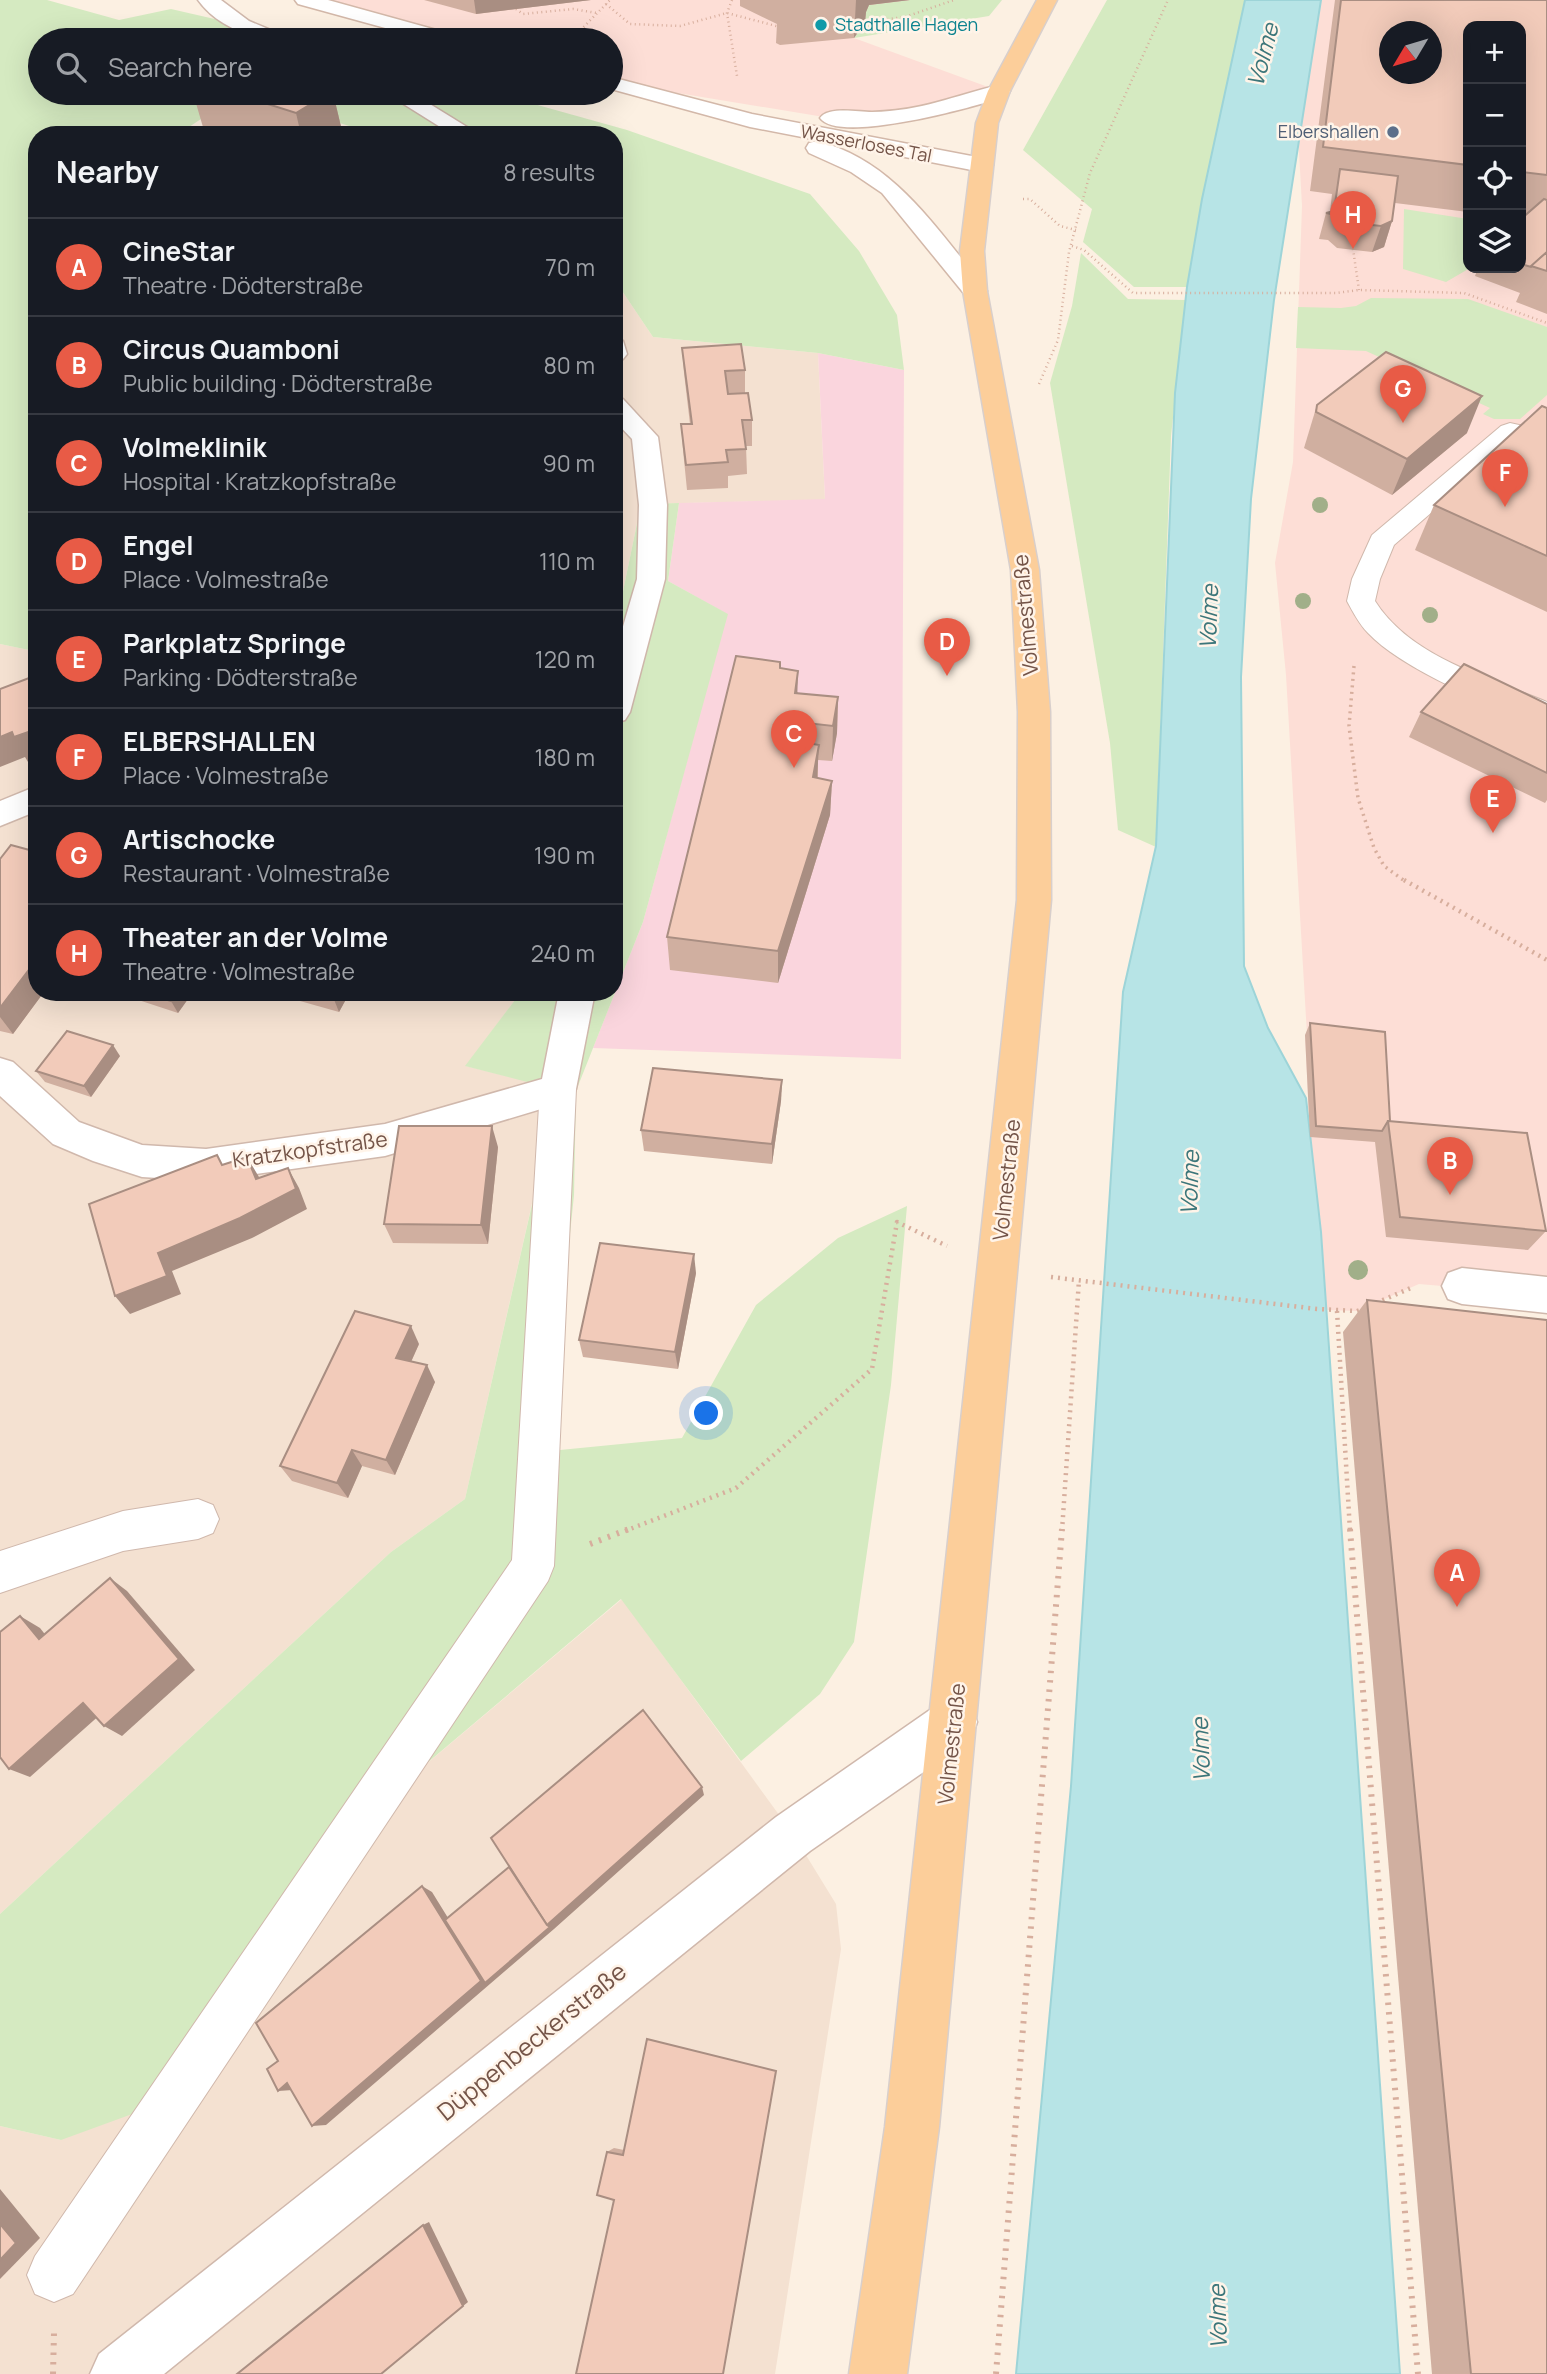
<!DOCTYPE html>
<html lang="en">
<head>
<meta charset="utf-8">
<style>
	:root { --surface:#171b24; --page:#20242c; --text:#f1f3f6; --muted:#9ea1a6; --line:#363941; --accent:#e85b46 }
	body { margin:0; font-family:Manrope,sans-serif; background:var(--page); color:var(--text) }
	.controls { position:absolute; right:21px; top:21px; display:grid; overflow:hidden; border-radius:14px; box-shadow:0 7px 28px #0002 }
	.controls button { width:63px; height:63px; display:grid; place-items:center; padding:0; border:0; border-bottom:2px solid var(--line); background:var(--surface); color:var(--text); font:35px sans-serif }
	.compass { position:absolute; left:1379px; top:21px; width:63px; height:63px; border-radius:50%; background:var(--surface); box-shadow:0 7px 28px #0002; rotate:232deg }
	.you { position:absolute; left:707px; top:1414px; width:24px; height:24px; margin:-18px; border:5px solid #fff; border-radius:50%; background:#1a73e8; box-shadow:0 0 0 10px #1a73e833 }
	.badge { display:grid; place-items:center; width:46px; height:46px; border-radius:50%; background:var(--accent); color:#fff; font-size:23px; font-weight:700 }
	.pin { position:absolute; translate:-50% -58px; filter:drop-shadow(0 2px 4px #0008) }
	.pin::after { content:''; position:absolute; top:37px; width:24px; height:21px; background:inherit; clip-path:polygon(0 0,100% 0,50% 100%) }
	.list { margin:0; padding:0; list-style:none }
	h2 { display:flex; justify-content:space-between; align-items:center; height:91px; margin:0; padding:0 28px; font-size:30px }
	h2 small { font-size:23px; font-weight:400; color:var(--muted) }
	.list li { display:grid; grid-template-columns:46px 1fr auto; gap:21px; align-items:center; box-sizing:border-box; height:98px; padding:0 28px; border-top:2px solid var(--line) }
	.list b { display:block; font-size:26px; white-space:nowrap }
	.list p { margin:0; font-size:23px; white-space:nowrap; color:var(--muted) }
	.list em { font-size:23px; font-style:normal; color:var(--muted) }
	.icon { flex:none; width:38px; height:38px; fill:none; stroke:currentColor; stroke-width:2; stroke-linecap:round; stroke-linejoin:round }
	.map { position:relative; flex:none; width:1547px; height:2374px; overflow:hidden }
	.search { position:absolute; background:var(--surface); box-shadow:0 7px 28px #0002; left:28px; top:28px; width:595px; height:77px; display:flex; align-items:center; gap:18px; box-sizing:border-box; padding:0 24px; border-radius:38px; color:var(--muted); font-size:26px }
	.panel { position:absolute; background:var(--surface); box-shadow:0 7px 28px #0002; left:28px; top:126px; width:595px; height:875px; border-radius:28px }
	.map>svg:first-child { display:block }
	.residential { fill:#f4e1d1 }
	.commercial { fill:#fdded6; fill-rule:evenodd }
	.medical { fill:#fad5dd }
	.green { fill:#d5eac1 }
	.water { fill:#b7e4e6; stroke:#9dd4d8; stroke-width:2 }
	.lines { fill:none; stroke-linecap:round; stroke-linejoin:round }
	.service-casing { stroke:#d0b8ac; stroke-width:2 }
	.minor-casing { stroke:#d0b8ac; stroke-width:3 }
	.secondary-casing { stroke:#d3b8a9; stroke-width:3 }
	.primary-casing { stroke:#d8cfcc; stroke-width:3 }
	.path-far3 { stroke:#d7ae9d; stroke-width:2.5; stroke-dasharray:1 3.5; stroke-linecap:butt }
	.path-far2 { stroke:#d7ae9d; stroke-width:3.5; stroke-dasharray:2 4.5; stroke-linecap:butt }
	.path-far1 { stroke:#d7ae9d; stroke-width:4.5; stroke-dasharray:2 5; stroke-linecap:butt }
	.path { stroke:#d7ae9d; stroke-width:6; stroke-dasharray:2.5 7; stroke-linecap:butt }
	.service { fill:#fff; fill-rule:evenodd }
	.minor { fill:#fff; fill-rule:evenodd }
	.secondary { fill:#fff; fill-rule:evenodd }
	.primary { fill:#fcce9a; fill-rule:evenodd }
	.tree { fill:#a1af89 }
	.wall { fill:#d0afa0 }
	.shaded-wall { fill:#a98e82 }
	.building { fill:#f2cbba; stroke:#a98e82; stroke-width:2; fill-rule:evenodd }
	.culture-dot { fill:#0f9aa8; stroke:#fff4e9; stroke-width:2.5 }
	.service-dot { fill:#5c6f8a; stroke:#fff4e9; stroke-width:2.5 }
	.labels { text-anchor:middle; stroke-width:5; stroke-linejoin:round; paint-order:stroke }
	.far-culture-label { font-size:18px; fill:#0d838f; stroke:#fff4e9; text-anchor:start }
	.far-service-label { font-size:18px; fill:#4e5e75; stroke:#fff4e9; text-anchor:end }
	.far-street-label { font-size:18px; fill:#745448; stroke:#fff4e9 }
	.street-label { font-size:21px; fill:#745448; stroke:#fff4e9 }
	.water-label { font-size:23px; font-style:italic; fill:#3c767a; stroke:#fff4e9 }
	.near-street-label { font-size:24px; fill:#745448; stroke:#fff4e9 }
</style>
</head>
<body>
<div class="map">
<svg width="1547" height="2374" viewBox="0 0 1547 2374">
	<rect width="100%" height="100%" fill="#fcf0e2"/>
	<g class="residential">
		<path d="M614,279L653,337L818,353L825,500L641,504L614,635Z"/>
		<path d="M0,644L29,650L37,644V992H521L466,1066L558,1089L465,1499L391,1552L0,1914Z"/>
		<path d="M622,1599L793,1834L836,1904L841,1949L775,2374H0V2126L61,2140L316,1857Z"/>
	</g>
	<g class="commercial">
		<path d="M305,0H910L869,5L854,38L999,91L962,106L830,118L611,82V40H451Z"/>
		<path d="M1321,0H1547V1295L1419,1284L1357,1311L1326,1310L1310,1137L1305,1035H1307L1286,675L1275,563L1293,462L1302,206L1298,133ZM1468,26H1521V268H1468ZM1390,32H1432V74H1390Z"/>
	</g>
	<path class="medical" d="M818,353L904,370L901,1059L593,1048L643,922L727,614L668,581L679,503L825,499Z"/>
	<g class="green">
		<path d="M0,0H47L119,20L171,9L306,40H40V93H495L627,130L810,194L859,251L897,315L904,370L818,353L653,337L614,279V135H377L284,105L231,99L177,135H37V644L29,650L0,644Z"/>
		<path d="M910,0H1002L989,16L854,38L865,23L860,20L869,5Z"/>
		<path d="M1107,0H1245L1202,199L1187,287H1134L1083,242L1092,209L1023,150Z"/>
		<path d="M1404,209L1468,219L1470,268L1446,282L1403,269Z"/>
		<path d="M1081,253L1128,299L1186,300L1171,436L1156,847L1118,830L1110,743L1050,383L1072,306Z"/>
		<path d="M1371,298L1468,299L1547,327V395L1520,419H1494L1483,414L1490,408L1366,351L1296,348L1298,307L1341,308L1356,306Z"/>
		<path d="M679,503L668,581L728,614L643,922L576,1091L574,1195L558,1350L560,1450L682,1438L756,1305L838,1238L907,1206L891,1385L854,1642L820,1694L741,1761L621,1599L316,1857L187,2094L61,2140L0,2126V1914L391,1552L465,1499L558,1090L465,1066L521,992H614V635L641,504Z"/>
	</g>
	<path class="water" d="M1245,0H1321L1274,300L1251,499L1241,677L1244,966L1268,1028L1306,1098L1321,1232L1400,2374H1016L1071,1786L1123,992L1156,846L1175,393L1187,287L1202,199Z"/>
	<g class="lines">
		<defs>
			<g id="service">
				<path d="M1510,423L1547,431V447L1515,440L1394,545L1380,579L1375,601C1410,657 1489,678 1547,702V724C1498,710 1403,670 1368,633C1359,624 1353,612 1347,601L1352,579L1372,535L1501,426Z"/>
				<path d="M558,1074L570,1079L576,1089L554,1566L548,1581L73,2294L54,2302L35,2294L27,2275L35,2256L512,1560L540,1089L546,1079Z"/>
				<path d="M198,1499L213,1505L219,1519L213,1533L198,1539L123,1551L0,1593V1551L123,1511Z"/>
			</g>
			<g id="minor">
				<path d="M198,0H221L249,21L285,36L288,40C256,41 218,28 198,0Z"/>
				<path d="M386,93H412L480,135H453Z"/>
				<path d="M614,338L623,341L627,354L623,359L614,362Z"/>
				<path d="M614,397L623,399L658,437L667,505L665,579L630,712L625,720L614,723V657L637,579L639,505L632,439L614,420Z"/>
				<path d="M37,786V811L0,826V801Z"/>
				<path d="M559,992H595L576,1089L571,1100L385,1156L206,1181L142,1177L93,1161L53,1144L0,1096V1058L13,1062L79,1122L142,1145L206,1149L385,1124L542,1079Z"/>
				<path d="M1462,1268L1547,1277V1313L1462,1304L1448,1299L1442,1286L1448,1273Z"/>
				<path d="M954,1699L971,1705L977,1722L971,1739L810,1851L164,2374H90L99,2354L776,1817L937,1705Z"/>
			</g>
			<g id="secondary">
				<path d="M295,0H328L458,36L461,40H429L298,4Z"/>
				<path d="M611,77L752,114L982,158L993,165L982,172L750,127L611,89Z"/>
				<path d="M999,85L1010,91L1007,96C978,106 839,145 820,118C828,106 858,112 872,112C922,111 953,96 999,85Z"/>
				<path d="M817,141C894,160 936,229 984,286L987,291L984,296H966L882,193L851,172L809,153L806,148L809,143Z"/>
			</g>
			<path id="primary" d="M1037,0H1057L1010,91L998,123L984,251L987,291L1039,570L1050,712L1051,900L939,2127L907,2374H849L885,2127L1017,900L1018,712L1011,570L963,291L960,251L976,123L988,91Z"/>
		</defs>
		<use href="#service" class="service-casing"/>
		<use href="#minor" class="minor-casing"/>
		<use href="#secondary" class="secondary-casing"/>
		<use href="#primary" class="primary-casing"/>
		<g class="path-far3">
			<path d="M732,0L727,13L737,76"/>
			<path d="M606,4L630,24L680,26L727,13L780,27"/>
			<path d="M516,9L523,14L573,9L597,13"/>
			<path d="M865,22L905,17L954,0"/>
			<path d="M502,40L521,29"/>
			<path d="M571,40L610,0"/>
			<path d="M1023,199H1030L1060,226L1076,230"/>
			<path d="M1072,246L1084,250L1133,293H1336L1359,290L1464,293L1547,323"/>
			<path d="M1353,249L1359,290"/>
			<path d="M1039,384L1058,340L1069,252L1090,173L1168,0"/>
		</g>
		<path class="path-far2" d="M1354,666L1349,726L1358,798L1374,848L1384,866L1406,882"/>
		<g class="path-far1">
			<path d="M1404,880L1547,960"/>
			<path d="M1051,1277L1317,1309L1357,1311L1365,1308"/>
			<path d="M1376,1303L1413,1287"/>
			<path d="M1337,1311L1350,1531"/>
			<path d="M625,1531L736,1488L872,1369L897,1222L947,1246"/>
			<path d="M1062,1531L1079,1280"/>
		</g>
		<g class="path">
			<path d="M1350,1529L1418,2374"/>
			<path d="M590,1544L629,1529"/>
			<path d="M53,2374L54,2333"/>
			<path d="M996,2374L1062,1529"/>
		</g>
		<use href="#service" class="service"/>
		<use href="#minor" class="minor"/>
		<use href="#secondary" class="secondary"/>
		<use href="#primary" class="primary"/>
	</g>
	<g class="tree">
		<circle cx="1320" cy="505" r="8"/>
		<circle cx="1303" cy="601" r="8"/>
		<circle cx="1430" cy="615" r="8"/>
		<circle cx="1358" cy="1270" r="10"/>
	</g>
	<g class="wall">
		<path d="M424,0H591L476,14Z"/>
		<path d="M740,0H910L869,5L866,12L865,22L854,38L780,45L776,43L777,24L740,6Z"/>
		<path d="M1335,0H1547V314L1516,302L1520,293L1475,276L1478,268H1521V26H1468V212L1395,203L1392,221L1384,247L1372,252L1337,248L1328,240L1319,239L1326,213L1330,212L1332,194L1310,191Z"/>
		<path d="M193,93H333L343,135H207L205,134Z"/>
		<path d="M682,348L745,370V393L752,420V446H746L747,474L728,476V488L687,490L683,450L681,424H690L684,373Z"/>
		<path d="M1317,405L1467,433L1392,495L1304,448Z"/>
		<path d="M1547,408V612L1415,550L1434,505Z"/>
		<path d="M780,668L798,693L838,697L837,733L832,761L818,760V778L832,781L830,815L778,983L670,970L667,937Z"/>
		<path d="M1547,704V800L1545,803L1409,737L1421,712Z"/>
		<path d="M0,859L37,992H44L13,1034L0,1031Z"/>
		<path d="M114,992H193L178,1013Z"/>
		<path d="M268,992H350L339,1012Z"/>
		<path d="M1310,1023L1390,1121L1546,1231L1528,1250L1386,1237L1375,1142L1310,1137L1305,1035Z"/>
		<path d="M120,1056L91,1097L45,1082L36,1071Z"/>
		<path d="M782,1080L781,1101L772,1164L644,1151L641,1130Z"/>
		<path d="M498,1147L488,1244L393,1243L384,1224Z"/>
		<path d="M696,1273L678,1369L583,1357L579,1340Z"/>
		<path d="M1367,1300L1547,2374H1432L1343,1332Z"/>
		<path d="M419,1344L411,1362L435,1382L395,1475L362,1466L348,1498L292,1481L280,1466Z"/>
		<path d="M614,2148L624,2150L614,2200L607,2152Z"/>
	</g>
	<g class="shaded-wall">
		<path d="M474,0H591L476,14Z"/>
		<path d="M856,0H910L869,5L866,12L865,22L854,38Z"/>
		<path d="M329,93H333L343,135H301L296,113Z"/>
		<path d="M1392,221L1384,247L1372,252L1381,226Z"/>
		<path d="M1482,396L1467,433L1392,495L1407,459Z"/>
		<path d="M621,470L622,483L614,517V498Z"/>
		<path d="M798,671L797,706L795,693Z"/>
		<path d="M838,697L837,733L832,761L833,726Z"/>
		<path d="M807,723L806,758L802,742Z"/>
		<path d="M37,729V759L28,762L25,757L0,767V737L12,732Z"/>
		<path d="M819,745L817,780L813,777Z"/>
		<path d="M832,781L830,815L778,983V951Z"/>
		<path d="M37,959V992H44L13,1034L0,1017V1008Z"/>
		<path d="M178,992H193L178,1013L171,1001Z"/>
		<path d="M331,992H350L339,1012Z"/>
		<path d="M113,1045L120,1056L91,1097L84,1086Z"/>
		<path d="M782,1080L781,1101L772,1164V1144Z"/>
		<path d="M492,1126L498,1147L488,1244L481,1225Z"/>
		<path d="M247,1157L259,1177L268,1199L256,1179Z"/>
		<path d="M288,1168L299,1188L307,1209L252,1238L172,1271L181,1294L130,1314L115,1296L158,1253Z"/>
		<path d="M694,1254L696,1273L678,1369L675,1352Z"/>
		<path d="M411,1326L419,1344L405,1375L396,1358Z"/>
		<path d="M427,1365L435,1382L395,1475L386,1460Z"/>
		<path d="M352,1450L362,1466L348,1498L337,1483Z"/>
		<path d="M110,1578L127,1591L195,1670L122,1736L104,1726Z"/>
		<path d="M20,1616L40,1628L58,1651L39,1639Z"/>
		<path d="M83,1703L102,1713L30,1777L9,1769Z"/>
		<path d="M702,1787L704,1795L554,1929L326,2125L312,2126L422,1886L432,1892L487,1981L547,1925Z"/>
		<path d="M287,2083L293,2090L278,2091Z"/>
		<path d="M0,2189L40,2238L0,2279Z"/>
		<path d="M429,2222L468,2302L381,2374L423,2225Z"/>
	</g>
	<g class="building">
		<path d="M1341,0H1547V175L1521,172V26H1468V165L1323,147ZM1390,32H1432V74H1390Z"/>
		<path d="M233,93H329L296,113Z"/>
		<path d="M1340,169L1398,176L1392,221L1381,226L1345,222L1336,215L1326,213L1334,211Z"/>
		<path d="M1544,199L1547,200V252L1531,267L1521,264V219Z"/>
		<path d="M1547,252V271L1531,266L1540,258Z"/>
		<path d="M741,344L745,370L725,371L728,394L748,393L752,420H742L746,449L726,450L728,462L686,465L681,424H692L682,348Z"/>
		<path d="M1386,352L1482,396L1407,459L1316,412L1317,405Z"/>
		<path d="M1542,406L1547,408V556L1434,505Z"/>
		<path d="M614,469L621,470L614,498Z"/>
		<path d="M736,656L780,662V668L798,671L795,693L838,697L833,726L807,723L802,742L819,745L813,777L832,781L778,951L667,937Z"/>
		<path d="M1464,664L1547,704V773L1421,712Z"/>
		<path d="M37,675V729L14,737L12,732L0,737V689Z"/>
		<path d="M11,845L37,852V959L0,1008V859Z"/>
		<path d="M143,992H178L171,1001Z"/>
		<path d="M1310,1023L1385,1032L1390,1121H1388L1382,1131L1316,1126Z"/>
		<path d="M67,1031L113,1045L84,1086L36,1071Z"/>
		<path d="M653,1068L782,1080L772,1144L641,1130Z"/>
		<path d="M1388,1121L1527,1133L1546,1231L1400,1217Z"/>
		<path d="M399,1126H492L481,1225L384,1224Z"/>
		<path d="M217,1155L222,1165L247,1157L256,1179L288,1168L296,1189L240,1218L158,1253L167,1276L115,1296L89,1204Z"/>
		<path d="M600,1243L694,1254L675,1352L579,1340Z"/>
		<path d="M1367,1300L1547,1320V2374H1471Z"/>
		<path d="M355,1311L411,1326L396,1358L427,1365L386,1460L352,1450L337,1483L280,1466Z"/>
		<path d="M110,1578L179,1659L104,1726L83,1703L9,1769L0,1757V1632L20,1616L39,1639Z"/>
		<path d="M643,1710L702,1787L547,1925L491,1838Z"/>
		<path d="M509,1867L547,1925L550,1927L485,1983L445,1920Z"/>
		<path d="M422,1886L481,1981L312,2126L287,2083L278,2091L267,2069L278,2061L256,2023Z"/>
		<path d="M647,2039L776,2071L723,2374H576L614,2200L597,2195L607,2152L623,2155Z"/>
		<path d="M0,2224L16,2243L0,2260Z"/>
		<path d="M423,2225L463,2306L381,2374H237Z"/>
	</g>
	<circle class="culture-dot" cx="821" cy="25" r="7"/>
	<circle class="service-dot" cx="1393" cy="132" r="7"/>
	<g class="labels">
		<g class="far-culture-label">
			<text x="835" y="31">Stadthalle Hagen</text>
		</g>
		<g class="far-service-label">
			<text x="1379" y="138">Elbershallen</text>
		</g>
		<g class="far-street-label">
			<text transform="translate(866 144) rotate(11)" y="6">Wasserloses Tal</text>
		</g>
		<g class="street-label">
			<text transform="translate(1026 615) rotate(-95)" y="7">Volmestraße</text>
			<text transform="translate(310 1150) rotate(-8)" y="7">Kratzkopfstraße</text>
			<text transform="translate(1007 1180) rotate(-84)" y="7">Volmestraße</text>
			<text transform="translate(952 1744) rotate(-84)" y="7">Volmestraße</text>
		</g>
		<g class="water-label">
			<text transform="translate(1263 55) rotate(-75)" y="8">Volme</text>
			<text transform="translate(1209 617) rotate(-88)" y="8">Volme</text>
			<text transform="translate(1190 1183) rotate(-88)" y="8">Volme</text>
			<text transform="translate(1201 1750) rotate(-92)" y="8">Volme</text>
			<text transform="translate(1218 2317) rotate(-92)" y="8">Volme</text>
		</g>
		<g class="near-street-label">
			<text transform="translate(532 2042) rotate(-39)" y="8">Düppenbeckerstraße</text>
		</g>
	</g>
</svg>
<div class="controls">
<button>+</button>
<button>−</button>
<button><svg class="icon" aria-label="locate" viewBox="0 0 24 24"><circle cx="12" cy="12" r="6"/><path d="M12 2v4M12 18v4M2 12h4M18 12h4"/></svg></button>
<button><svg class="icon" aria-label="layers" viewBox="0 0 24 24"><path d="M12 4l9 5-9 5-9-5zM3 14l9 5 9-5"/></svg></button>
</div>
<svg class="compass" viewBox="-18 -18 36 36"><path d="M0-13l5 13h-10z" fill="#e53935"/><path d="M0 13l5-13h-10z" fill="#9ea1a6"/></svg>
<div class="you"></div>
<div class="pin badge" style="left:1457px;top:1607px">A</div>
<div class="pin badge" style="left:1450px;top:1195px">B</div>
<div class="pin badge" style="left:794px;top:768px">C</div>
<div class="pin badge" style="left:947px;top:676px">D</div>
<div class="pin badge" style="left:1493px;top:833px">E</div>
<div class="pin badge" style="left:1505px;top:507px">F</div>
<div class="pin badge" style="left:1403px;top:423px">G</div>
<div class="pin badge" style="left:1353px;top:249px">H</div>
<div class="search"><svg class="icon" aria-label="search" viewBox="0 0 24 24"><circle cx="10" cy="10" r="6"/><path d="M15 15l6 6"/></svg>Search here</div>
<section class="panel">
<h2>Nearby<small>8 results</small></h2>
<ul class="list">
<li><span class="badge">A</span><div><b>CineStar</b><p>Theatre · Dödterstraße</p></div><em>70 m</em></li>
<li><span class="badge">B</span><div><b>Circus Quamboni</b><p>Public building · Dödterstraße</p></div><em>80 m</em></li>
<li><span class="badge">C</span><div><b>Volmeklinik</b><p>Hospital · Kratzkopfstraße</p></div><em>90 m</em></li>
<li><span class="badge">D</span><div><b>Engel</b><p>Place · Volmestraße</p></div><em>110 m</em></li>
<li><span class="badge">E</span><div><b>Parkplatz Springe</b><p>Parking · Dödterstraße</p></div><em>120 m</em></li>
<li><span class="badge">F</span><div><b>ELBERSHALLEN</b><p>Place · Volmestraße</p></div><em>180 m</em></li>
<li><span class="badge">G</span><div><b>Artischocke</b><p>Restaurant · Volmestraße</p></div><em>190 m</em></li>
<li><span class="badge">H</span><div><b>Theater an der Volme</b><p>Theatre · Volmestraße</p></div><em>240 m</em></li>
</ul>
</section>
</div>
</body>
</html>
